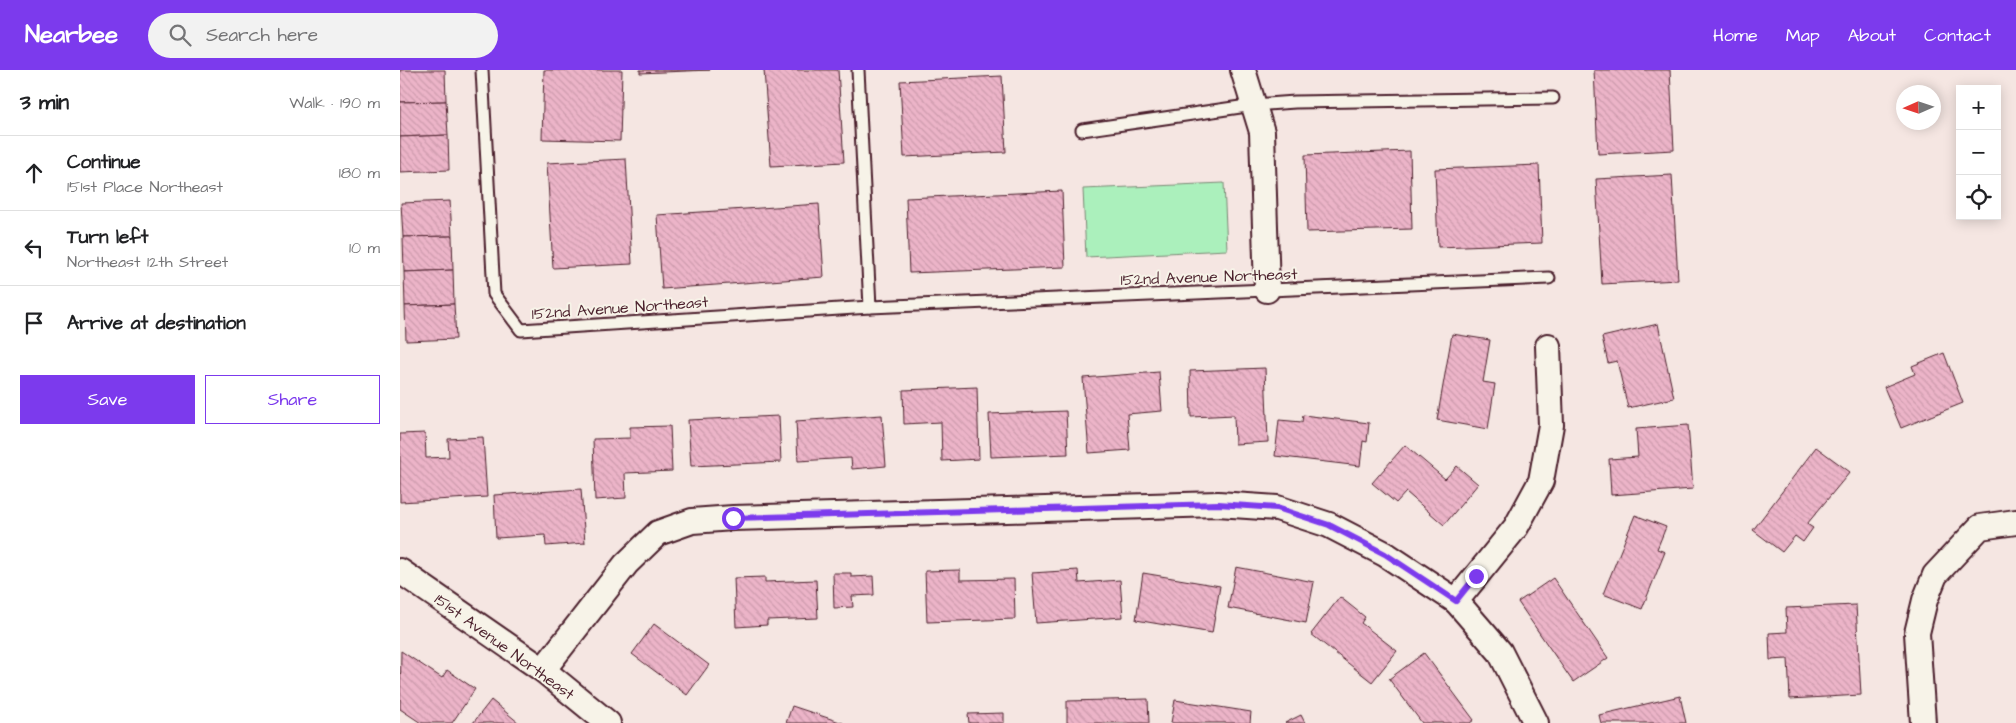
<!DOCTYPE html>
<html lang="en">
<head>
<meta charset="utf-8">
<style>
	:root { --surface:#fff; --page:#f2f2f2; --text:#202124; --muted:#757577; --line:#e0e0e0; --accent:#7c3aed }
	body { margin:0; font-family:"Architects Daughter",sans-serif; background:var(--page); color:var(--text) }
	.controls { position:absolute; right:15px; top:15px; display:grid; overflow:hidden; border-radius:0px; box-shadow:0 2px 12px #0003 }
	.controls button { width:45px; height:45px; display:grid; place-items:center; padding:0; border:0; border-bottom:1px solid var(--line); background:var(--surface); color:var(--text); font:25px sans-serif }
	.compass { position:absolute; left:1496px; top:15px; width:45px; height:45px; border-radius:50%; background:var(--surface); box-shadow:0 2px 12px #0003; rotate:267deg }
	.stop { position:absolute; width:15px; height:15px; margin:-11px; border:4px solid #7c3aed; border-radius:50%; background:#fff }
	.stop.end { background:#7c3aed; border-color:#fff; box-shadow:0 1px 5px #0008 }
	.list { margin:0; padding:0; list-style:none }
	h2 { display:flex; justify-content:space-between; align-items:center; height:65px; margin:0; padding:0 20px; font-size:21px }
	h2 small { font-size:16px; font-weight:400; color:var(--muted) }
	.list li { display:grid; grid-template-columns:32px 1fr auto; gap:15px; align-items:center; box-sizing:border-box; height:75px; padding:0 20px; border-top:1px solid var(--line) }
	.list b { display:block; font-size:19px; white-space:nowrap }
	.list p { margin:0; font-size:16px; white-space:nowrap; color:var(--muted) }
	.list em { font-size:16px; font-style:normal; color:var(--muted) }
	.actions { display:flex; gap:10px; padding:15px 20px }
	.actions a { flex:1; padding:11px 0; border:1px solid var(--accent); border-radius:0px; text-align:center; font-size:18px; color:var(--accent) }
	.actions .main { background:var(--accent); color:#fff }
	.icon { flex:none; width:28px; height:28px; fill:none; stroke:currentColor; stroke-width:2; stroke-linecap:round; stroke-linejoin:round }
	.map { position:relative; flex:none; width:1616px; height:653px; overflow:hidden }
	header { display:flex; align-items:center; gap:30px; box-sizing:border-box; height:70px; padding:0 25px; background:var(--accent); color:#fff }
	header strong { font-size:24px }
	nav { display:flex; gap:28px; margin-inline-start:auto; font-size:18px }
	.search { width:350px; height:45px; background:var(--page); display:flex; align-items:center; gap:12px; box-sizing:border-box; padding:0 18px; border-radius:28px; color:var(--muted); font-size:19px }
	main { display:flex }
	aside { flex:1; background:var(--surface) }
	.map>svg:first-child { display:block }
	.pitch { fill:#abf0bc; stroke:#7a8874 }
	.building { fill:url(#building-back-hatch); stroke:#4a1f2b }
	.lines { fill:none; stroke-linecap:round; stroke-linejoin:round }
	.service-casing { stroke:#4a1f2b; stroke-width:15 }
	.minor-casing { stroke:#4a1f2b; stroke-width:28 }
	.service { stroke:#f7f3e8; stroke-width:11 }
	.minor { stroke:#f7f3e8; stroke-width:24 }
	.route { stroke:#7c3aed; stroke-width:6 }
	.labels { text-anchor:middle; stroke-width:4; stroke-linejoin:round; paint-order:stroke }
	.street-label { font-size:16px; fill:#4a1f2b; stroke:#f7f3e8 }
</style>
</head>
<body>
<header>
<strong>Nearbee</strong>
<div class="search"><svg class="icon" aria-label="search" viewBox="0 0 24 24"><circle cx="10" cy="10" r="6"/><path d="M15 15l6 6"/></svg>Search here</div>
<nav><a>Home</a><a>Map</a><a>About</a><a>Contact</a></nav>
</header>
<main>
<aside>
<h2>3 min<small>Walk · 190 m</small></h2>
<ul class="list">
<li><svg class="icon" aria-label="ahead" viewBox="0 0 24 24"><path d="M12 20V5M6 11l6-6 6 6"/></svg><div><b>Continue</b><p>151st Place Northeast</p></div><em>180 m</em></li>
<li><svg class="icon" aria-label="left" viewBox="0 0 24 24"><path d="M17 20v-9H6M10 6l-5 5 5 5"/></svg><div><b>Turn left</b><p>Northeast 12th Street</p></div><em>10 m</em></li>
<li><svg class="icon" aria-label="arrive" viewBox="0 0 24 24"><path d="M6 21V4h12l-3 4 3 4H6"/></svg><div><b>Arrive at destination</b></div></li>
</ul>
<div class="actions"><a class="main">Save</a><a>Share</a></div>
</aside>
<div class="map">
<svg width="1616" height="653" viewBox="0 0 1616 653">
	<defs>
		<pattern id="building-back-hatch" width="6" height="6" patternUnits="userSpaceOnUse" patternTransform="scale(1.25)"><rect width="6" height="6" fill="#ecb4c8"/><path d="M-1 5l2 2M0 0l6 6M5-1l2 2" fill="none" stroke="#cc9aac"/></pattern>
	</defs>
	<rect width="100%" height="100%" fill="#f5e6e2"/>
	<filter id="ink" filterUnits="userSpaceOnUse"><feTurbulence type="fractalNoise" baseFrequency=".02" numOctaves="2"/><feDisplacementMap in="SourceGraphic" scale="10" xChannelSelector="R" yChannelSelector="G"/><feConvolveMatrix kernelMatrix="1 2 1 2 8 2 1 2 1" color-interpolation-filters="sRGB"/></filter>
	<g filter="url(#ink)">
		<path class="pitch" d="M824,113L827,180L686,187L683,119Z"/>
		<g class="building">
			<path d="M0,0H45L46,31L0,32Z"/>
			<path d="M144,0H222L220,71L142,69Z"/>
			<path d="M240,0H310L240,3Z"/>
			<path d="M364,0H438L444,92L371,96Z"/>
			<path d="M1194,0H1270L1274,80L1198,84Z"/>
			<path d="M602,6L606,82L504,87L500,11Z"/>
			<path d="M46,31L48,65L0,67V32Z"/>
			<path d="M48,65L49,100L0,102V67Z"/>
			<path d="M1010,81L1012,159L907,162L905,85Z"/>
			<path d="M226,89L232,194L153,198L147,93Z"/>
			<path d="M1139,95L1142,173L1038,177L1035,99Z"/>
			<path d="M1272,105L1278,210L1202,214L1196,109Z"/>
			<path d="M662,121L665,197L509,203L506,128Z"/>
			<path d="M50,131L52,166L3,167L1,133Z"/>
			<path d="M419,134L424,207L262,219L257,145Z"/>
			<path d="M52,166L53,200L4,202L3,167Z"/>
			<path d="M53,200L54,234L5,236L4,202Z"/>
			<path d="M54,234L56,269L6,271L5,236Z"/>
			<path d="M1258,254L1274,328L1228,338L1217,291L1208,293L1202,267Z"/>
			<path d="M1052,264L1090,270L1083,312L1095,314L1088,359L1037,350Z"/>
			<path d="M1544,283L1563,333L1501,358L1484,317L1515,304L1512,296Z"/>
			<path d="M865,298L868,372L835,374L834,345L791,347L790,301Z"/>
			<path d="M759,302L762,341L727,344L730,380L689,383L683,308Z"/>
			<path d="M577,317L579,389L542,391L541,352L504,354L503,320Z"/>
			<path d="M666,341L668,384L591,387L589,344Z"/>
			<path d="M482,345L486,396L452,399L451,388L398,391L396,351Z"/>
			<path d="M903,345L969,353L967,372L963,371L960,396L875,386L879,350L902,352Z"/>
			<path d="M379,346L381,392L291,396L288,350Z"/>
			<path d="M1288,355L1293,419L1211,425L1209,389L1238,387L1236,359Z"/>
			<path d="M270,356L272,401L225,403L226,428L195,430L193,369L230,368V357Z"/>
			<path d="M25,363L26,388L49,387L48,369L83,367L87,427L0,432V364Z"/>
			<path d="M1005,375L1045,409L1057,396L1078,414L1044,455L1006,422L996,433L972,413Z"/>
			<path d="M1416,377L1450,402L1407,454L1413,458L1403,472L1395,466L1382,482L1353,460Z"/>
			<path d="M181,419L185,473L146,476L145,465L96,468L94,425Z"/>
			<path d="M1235,445L1266,457L1257,479L1265,482L1242,539L1203,524Z"/>
			<path d="M836,497L914,512L906,553L828,538Z"/>
			<path d="M560,500V510L614,509L615,549L527,552L525,501Z"/>
			<path d="M678,500L679,513L720,510L723,547L636,553L632,503Z"/>
			<path d="M433,503H451V507L473,506L474,525L452,526L453,537L434,538Z"/>
			<path d="M743,503L820,516L812,563L736,550Z"/>
			<path d="M365,507V512L416,510L418,548L367,550V555L336,557L334,508Z"/>
			<path d="M1153,508L1208,588L1173,612L1118,532Z"/>
			<path d="M940,527L965,547L961,553L997,581L972,612L911,564Z"/>
			<path d="M1456,535L1461,625L1390,629L1388,589L1370,590L1369,563L1387,562L1386,538Z"/>
			<path d="M254,554L309,595L287,625L232,584Z"/>
			<path d="M1,581L42,608L47,600L75,619L52,653H21L0,639Z"/>
			<path d="M1024,583L1074,650L1070,653H1022L989,609Z"/>
			<path d="M1280,626L1286,653H1201L1199,645Z"/>
			<path d="M748,629L749,653H667V631Z"/>
			<path d="M91,630L119,653H73Z"/>
			<path d="M775,630L851,642L850,653H771Z"/>
			<path d="M392,636L443,653H386Z"/>
			<path d="M604,643V653H569L568,644Z"/>
			<path d="M901,645L905,653H885Z"/>
		</g>
		<g class="lines">
			<defs>
				<g id="service">
					<path d="M82,0L94,224L121,260L470,237L1149,208"/>
					<path d="M458,0L470,237"/>
					<path d="M682,60L854,35L895,32L1153,28"/>
				</g>
				<g id="minor">
					<path d="M843,0L862,62L867,220"/>
					<path d="M0,501L143,600L208,653"/>
					<path d="M143,600L226,494L258,463L292,451L333,448L818,434L877,438L929,455L985,484L1056,531"/>
					<path d="M1136,653L1100,582L1056,531L1116,457L1141,411L1151,355L1148,276"/>
					<path d="M1523,653L1517,563L1525,530L1535,505L1580,457L1616,452"/>
				</g>
			</defs>
			<use href="#service" class="service-casing"/>
			<use href="#minor" class="minor-casing"/>
			<use href="#service" class="service"/>
			<use href="#minor" class="minor"/>
		</g>
	</g>
	<g class="lines" filter="url(#ink)">
		<path class="route" d="M333,448L818,434L877,438L929,455L985,484L1056,531L1076,506"/>
	</g>
	<g class="labels">
		<g class="street-label">
			<text transform="translate(809 206) rotate(-2)" y="6">152nd Avenue Northeast</text>
			<text transform="translate(220 237) rotate(-4)" y="6">152nd Avenue Northeast</text>
			<text transform="translate(105 576) rotate(36)" y="6">151st Avenue Northeast</text>
		</g>
	</g>
</svg>
<div class="controls">
<button>+</button>
<button>−</button>
<button><svg class="icon" aria-label="locate" viewBox="0 0 24 24"><circle cx="12" cy="12" r="6"/><path d="M12 2v4M12 18v4M2 12h4M18 12h4"/></svg></button>
</div>
<svg class="compass" viewBox="-18 -18 36 36"><path d="M0-13l5 13h-10z" fill="#e53935"/><path d="M0 13l5-13h-10z" fill="#757577"/></svg>
<div class="stop" style="left:333px;top:448px"></div>
<div class="stop end" style="left:1076px;top:506px"></div>
</div>
</main>
</body>
</html>
